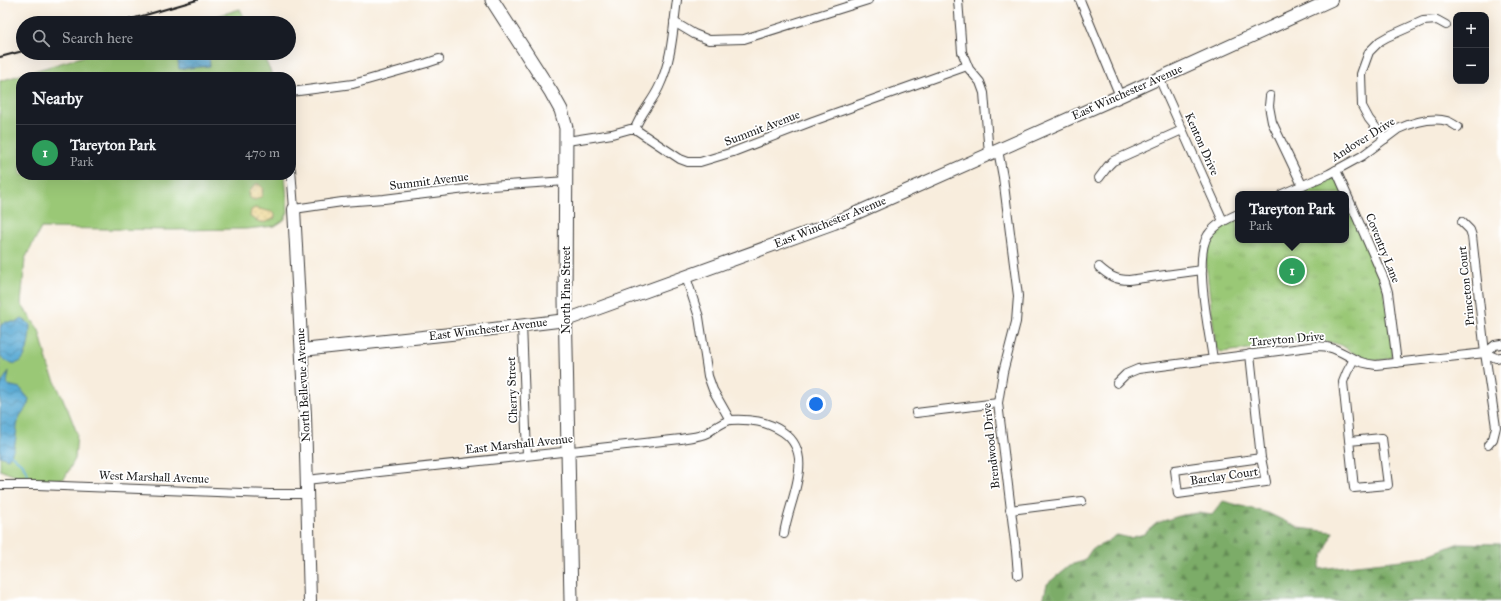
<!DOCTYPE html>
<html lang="en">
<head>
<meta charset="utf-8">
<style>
	:root { --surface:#171b24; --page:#20242c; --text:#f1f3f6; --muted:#9ea1a6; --line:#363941; --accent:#c8321e }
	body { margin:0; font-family:"IM FELL Great Primer",serif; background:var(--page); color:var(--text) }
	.controls { position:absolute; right:12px; top:12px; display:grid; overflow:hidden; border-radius:8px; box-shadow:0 4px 16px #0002 }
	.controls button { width:36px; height:36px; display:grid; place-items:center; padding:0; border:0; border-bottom:1px solid var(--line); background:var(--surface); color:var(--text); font:20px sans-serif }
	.you { position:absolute; left:816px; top:404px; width:14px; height:14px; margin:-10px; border:3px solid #fff; border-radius:50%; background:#1a73e8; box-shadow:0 0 0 6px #1a73e833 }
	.badge { display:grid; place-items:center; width:26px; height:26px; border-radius:50%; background:var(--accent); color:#fff; font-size:13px; font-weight:700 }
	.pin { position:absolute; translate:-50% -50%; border:2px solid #fff; box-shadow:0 1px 4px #0006 }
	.popup { position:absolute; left:1235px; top:191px; width:114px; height:52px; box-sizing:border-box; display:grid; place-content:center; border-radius:8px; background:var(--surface); filter:drop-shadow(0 1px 3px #0005); font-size:13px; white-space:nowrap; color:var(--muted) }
	.popup b { font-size:15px; color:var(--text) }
	.popup::after { content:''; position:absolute; left:50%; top:100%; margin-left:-8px; border:8px solid transparent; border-top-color:var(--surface) }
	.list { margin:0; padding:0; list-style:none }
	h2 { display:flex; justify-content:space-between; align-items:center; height:52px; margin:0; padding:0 16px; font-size:17px }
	h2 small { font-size:13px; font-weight:400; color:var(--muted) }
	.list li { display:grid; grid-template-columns:26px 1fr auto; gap:12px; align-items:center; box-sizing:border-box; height:56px; padding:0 16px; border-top:1px solid var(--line) }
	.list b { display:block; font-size:15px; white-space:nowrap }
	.list p { margin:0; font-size:13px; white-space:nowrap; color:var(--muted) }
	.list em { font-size:13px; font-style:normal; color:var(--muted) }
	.icon { flex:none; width:22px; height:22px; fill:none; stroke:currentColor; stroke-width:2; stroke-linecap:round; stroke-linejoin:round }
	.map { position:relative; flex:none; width:1501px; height:601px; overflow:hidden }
	.search { position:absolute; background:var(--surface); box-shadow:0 4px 16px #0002; left:16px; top:16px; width:280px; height:44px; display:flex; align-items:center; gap:10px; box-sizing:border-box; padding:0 14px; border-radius:22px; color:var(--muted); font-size:15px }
	.panel { position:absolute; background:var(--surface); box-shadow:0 4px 16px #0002; left:16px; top:72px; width:280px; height:108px; border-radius:16px }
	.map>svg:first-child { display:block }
	.grass { fill:#9ac876; stroke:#5b7249 }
	.forest { fill:url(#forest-firs); stroke:#4c6442 }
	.sand { fill:url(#sand-dots); stroke:#857b5d }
	.park { fill:url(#park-tufts); stroke:#5b7249 }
	.water { fill:url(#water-waves); stroke:#3b6378 }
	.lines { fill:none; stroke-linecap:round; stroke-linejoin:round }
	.stream { stroke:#5aaad4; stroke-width:2 }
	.street-casing { stroke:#3d3b39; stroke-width:10 }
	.secondary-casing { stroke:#3d3b39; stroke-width:14 }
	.primary-casing { stroke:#3d3b39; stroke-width:15 }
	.street { stroke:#fff; stroke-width:8 }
	.secondary { stroke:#fff; stroke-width:12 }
	.primary { stroke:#fff; stroke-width:13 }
	.rail { stroke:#1c1c1c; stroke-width:2 }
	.labels { text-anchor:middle; stroke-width:3.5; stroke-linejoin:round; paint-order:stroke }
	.street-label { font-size:12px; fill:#1c1c1c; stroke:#fff }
</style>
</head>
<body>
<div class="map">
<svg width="1501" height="601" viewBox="0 0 1501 601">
	<defs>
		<pattern id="forest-firs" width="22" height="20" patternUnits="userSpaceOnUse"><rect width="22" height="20" fill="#7bac67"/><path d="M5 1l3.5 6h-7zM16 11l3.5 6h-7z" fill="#648b54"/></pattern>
		<pattern id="sand-dots" width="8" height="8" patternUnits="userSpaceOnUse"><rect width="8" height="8" fill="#eeda9e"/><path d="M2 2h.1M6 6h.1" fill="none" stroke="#ccba88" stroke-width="1.8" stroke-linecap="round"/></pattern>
		<pattern id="park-tufts" width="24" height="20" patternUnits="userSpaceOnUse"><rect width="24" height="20" fill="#9ac876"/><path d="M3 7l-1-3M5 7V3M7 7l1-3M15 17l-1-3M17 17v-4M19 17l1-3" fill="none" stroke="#84ab66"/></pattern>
		<pattern id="water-waves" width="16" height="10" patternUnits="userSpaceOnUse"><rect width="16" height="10" fill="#5aaad4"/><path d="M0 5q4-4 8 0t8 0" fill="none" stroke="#4a8aab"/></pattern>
	</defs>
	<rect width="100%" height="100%" fill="#fff"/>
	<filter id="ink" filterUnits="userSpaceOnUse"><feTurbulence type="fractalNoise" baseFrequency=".025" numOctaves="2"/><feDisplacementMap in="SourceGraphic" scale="8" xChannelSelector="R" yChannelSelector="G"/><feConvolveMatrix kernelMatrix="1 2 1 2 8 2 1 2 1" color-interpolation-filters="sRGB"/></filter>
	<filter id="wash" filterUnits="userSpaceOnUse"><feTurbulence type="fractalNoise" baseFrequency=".012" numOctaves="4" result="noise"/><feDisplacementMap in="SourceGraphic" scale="16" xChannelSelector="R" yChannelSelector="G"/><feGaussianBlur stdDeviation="0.9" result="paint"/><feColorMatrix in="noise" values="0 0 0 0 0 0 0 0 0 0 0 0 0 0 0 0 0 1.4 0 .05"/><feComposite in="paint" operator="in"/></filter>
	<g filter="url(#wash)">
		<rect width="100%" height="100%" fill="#f8eddd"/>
		<g class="grass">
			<path d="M240,9L247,23H194Z"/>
			<path d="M95,53H262L273,77H21V175H285L288,212L284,220L275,226L246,229L171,230L41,228L25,259L21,304L39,330L49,368L68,410L77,433L75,459L64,479L28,481L0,470V81Z"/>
		</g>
		<path class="forest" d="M1223,501L1268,513L1299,528L1333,532C1329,545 1321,556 1319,569L1420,558L1459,543L1501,544V601H1043L1047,584L1070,565L1084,561L1092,549L1105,543L1117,535L1130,538L1144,534L1157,523L1182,515L1198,513L1212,515Z"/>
		<g class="sand">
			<path d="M256,184H259L263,188L262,196L255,200L249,198L248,192Z"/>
			<path d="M255,208L272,212L275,215V218C261,225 262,223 250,217L251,210Z"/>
		</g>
		<g class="park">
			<path d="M1330,177L1337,180L1344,194H1291Z"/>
			<path d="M1346,198L1381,278L1386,300L1393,352L1392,357C1384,362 1367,361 1359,356C1352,353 1347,348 1340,345C1332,342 1324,341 1315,341L1223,352L1219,351L1216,348L1206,264C1206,240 1216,228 1238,218V240H1346Z"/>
		</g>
		<g class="water">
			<path d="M177,53H209L210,66L179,69Z"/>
			<path d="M22,319L30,324C30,335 28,371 9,362C6,361 1,358 0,354C0,347 0,336 0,328L2,324L5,322H17Z"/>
			<path d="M9,371L7,383L8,385L20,388L29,399C28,407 24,410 20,416C14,429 19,446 8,459L0,456V389L2,382Z"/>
		</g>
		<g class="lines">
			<path class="stream" d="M11,455L23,465L28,475"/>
		</g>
	</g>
	<g filter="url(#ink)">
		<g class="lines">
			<defs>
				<g id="street">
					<path d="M958,0L962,52L969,69L980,82L984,93L989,154"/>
					<path d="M1080,0L1120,96"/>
					<path d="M674,22L694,34L709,40L744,39L868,0"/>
					<path d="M1159,78L1223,221"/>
					<path d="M291,92L353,84L427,63L439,59"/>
					<path d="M1270,96L1269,106L1272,122L1302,185"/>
					<path d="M635,129C640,114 652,102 659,87C672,60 673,29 677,0"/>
					<path d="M1385,139L1369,119L1362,106L1361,74L1369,52L1380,41L1387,37L1423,21L1437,20L1446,25"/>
					<path d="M567,141L612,134L630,129H635L680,159L688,162H700L733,152L813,121L967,66"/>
					<path d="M998,150L1003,177L1018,296L1016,322L1003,372L998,403L1016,551L1018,575"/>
					<path d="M291,169L294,209L342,202L384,199L490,186L567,181"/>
					<path d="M1336,170L1384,279L1388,292L1397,363"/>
					<path d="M1099,178L1108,166L1113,161L1182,130"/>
					<path d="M1282,194L1329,174L1362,156L1398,129C1412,123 1432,117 1447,121C1451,122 1454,125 1458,127"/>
					<path d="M1462,222L1470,230L1472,236L1485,353L1496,427L1493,439L1488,445"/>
					<path d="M1099,267C1109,276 1116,280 1129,280L1202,270"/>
					<path d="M686,277L699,317L708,376L713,390L730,420C750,419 767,421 783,432C817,455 788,502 784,534"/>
					<path d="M522,325C524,368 525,411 527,455"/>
					<path d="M1485,353L1496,358L1501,357"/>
					<path d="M1250,354L1261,458L1266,482L1178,494L1175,470L1261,458"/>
					<path d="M1213,359C1209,331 1193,257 1208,235C1216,224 1227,219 1238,214"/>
					<path d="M1117,383L1126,374L1138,369L1317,346C1334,346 1340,352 1354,359C1361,363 1368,364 1376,365L1485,353L1495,345L1501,344"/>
					<path d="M916,413L998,403"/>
					<path d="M1349,441L1382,438L1388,485L1354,488L1343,382L1347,372L1354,359"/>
					<path d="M306,480L681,439C690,437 699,437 707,433C715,428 721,423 730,420"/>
					<path d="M0,485H37L270,494H307"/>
					<path d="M1010,510L1082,501"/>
				</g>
				<g id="secondary">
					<path d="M294,209L305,415L310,601"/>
					<path d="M302,350L460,333L566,320L834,223L1120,96L1331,0"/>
				</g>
				<path id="primary" d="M492,0L551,92L561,110L566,128L565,299L571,601"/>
			</defs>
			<use href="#street" class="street-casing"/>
			<use href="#secondary" class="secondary-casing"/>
			<use href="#primary" class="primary-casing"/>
			<use href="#street" class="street"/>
			<use href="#secondary" class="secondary"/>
			<use href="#primary" class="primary"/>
			<g class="rail">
				<path d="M118,23L197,0"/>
				<path d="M0,57L23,51"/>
			</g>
		</g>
	</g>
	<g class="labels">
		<g class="street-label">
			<text transform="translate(1127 92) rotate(-24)" y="4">East Winchester Avenue</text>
			<text transform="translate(762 128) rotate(-21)" y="4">Summit Avenue</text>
			<text transform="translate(1363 139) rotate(-32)" y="4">Andover Drive</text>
			<text transform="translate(1202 144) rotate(66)" y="4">Kenton Drive</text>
			<text transform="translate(429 181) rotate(-7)" y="4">Summit Avenue</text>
			<text transform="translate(830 222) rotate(-22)" y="4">East Winchester Avenue</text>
			<text transform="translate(1383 248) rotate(68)" y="4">Coventry Lane</text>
			<text transform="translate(1466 286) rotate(-96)" y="4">Princeton Court</text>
			<text transform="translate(566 290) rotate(-90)" y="4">North Pine Street</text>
			<text transform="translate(488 329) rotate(-7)" y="4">East Winchester Avenue</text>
			<text transform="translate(1287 339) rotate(-5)" y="4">Tareyton Drive</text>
			<text transform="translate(303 385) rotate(-93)" y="4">North Bellevue Avenue</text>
			<text transform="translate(512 390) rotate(-92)" y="4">Cherry Street</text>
			<text transform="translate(519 444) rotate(-6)" y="4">East Marshall Avenue</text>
			<text transform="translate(991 446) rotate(-96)" y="4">Brendwood Drive</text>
			<text transform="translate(1224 476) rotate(-8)" y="4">Barclay Court</text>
			<text transform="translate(154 477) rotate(2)" y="4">West Marshall Avenue</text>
		</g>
	</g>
</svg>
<div class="controls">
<button>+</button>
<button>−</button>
</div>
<div class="you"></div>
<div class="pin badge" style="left:1292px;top:271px;background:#2e9e5b">1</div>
<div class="popup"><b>Tareyton Park</b>Park</div>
<div class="search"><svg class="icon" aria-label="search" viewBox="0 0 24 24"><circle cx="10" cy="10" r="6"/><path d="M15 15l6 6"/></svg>Search here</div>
<section class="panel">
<h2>Nearby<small></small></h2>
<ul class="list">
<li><span class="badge" style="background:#2e9e5b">1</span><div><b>Tareyton Park</b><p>Park</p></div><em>470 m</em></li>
</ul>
</section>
</div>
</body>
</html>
